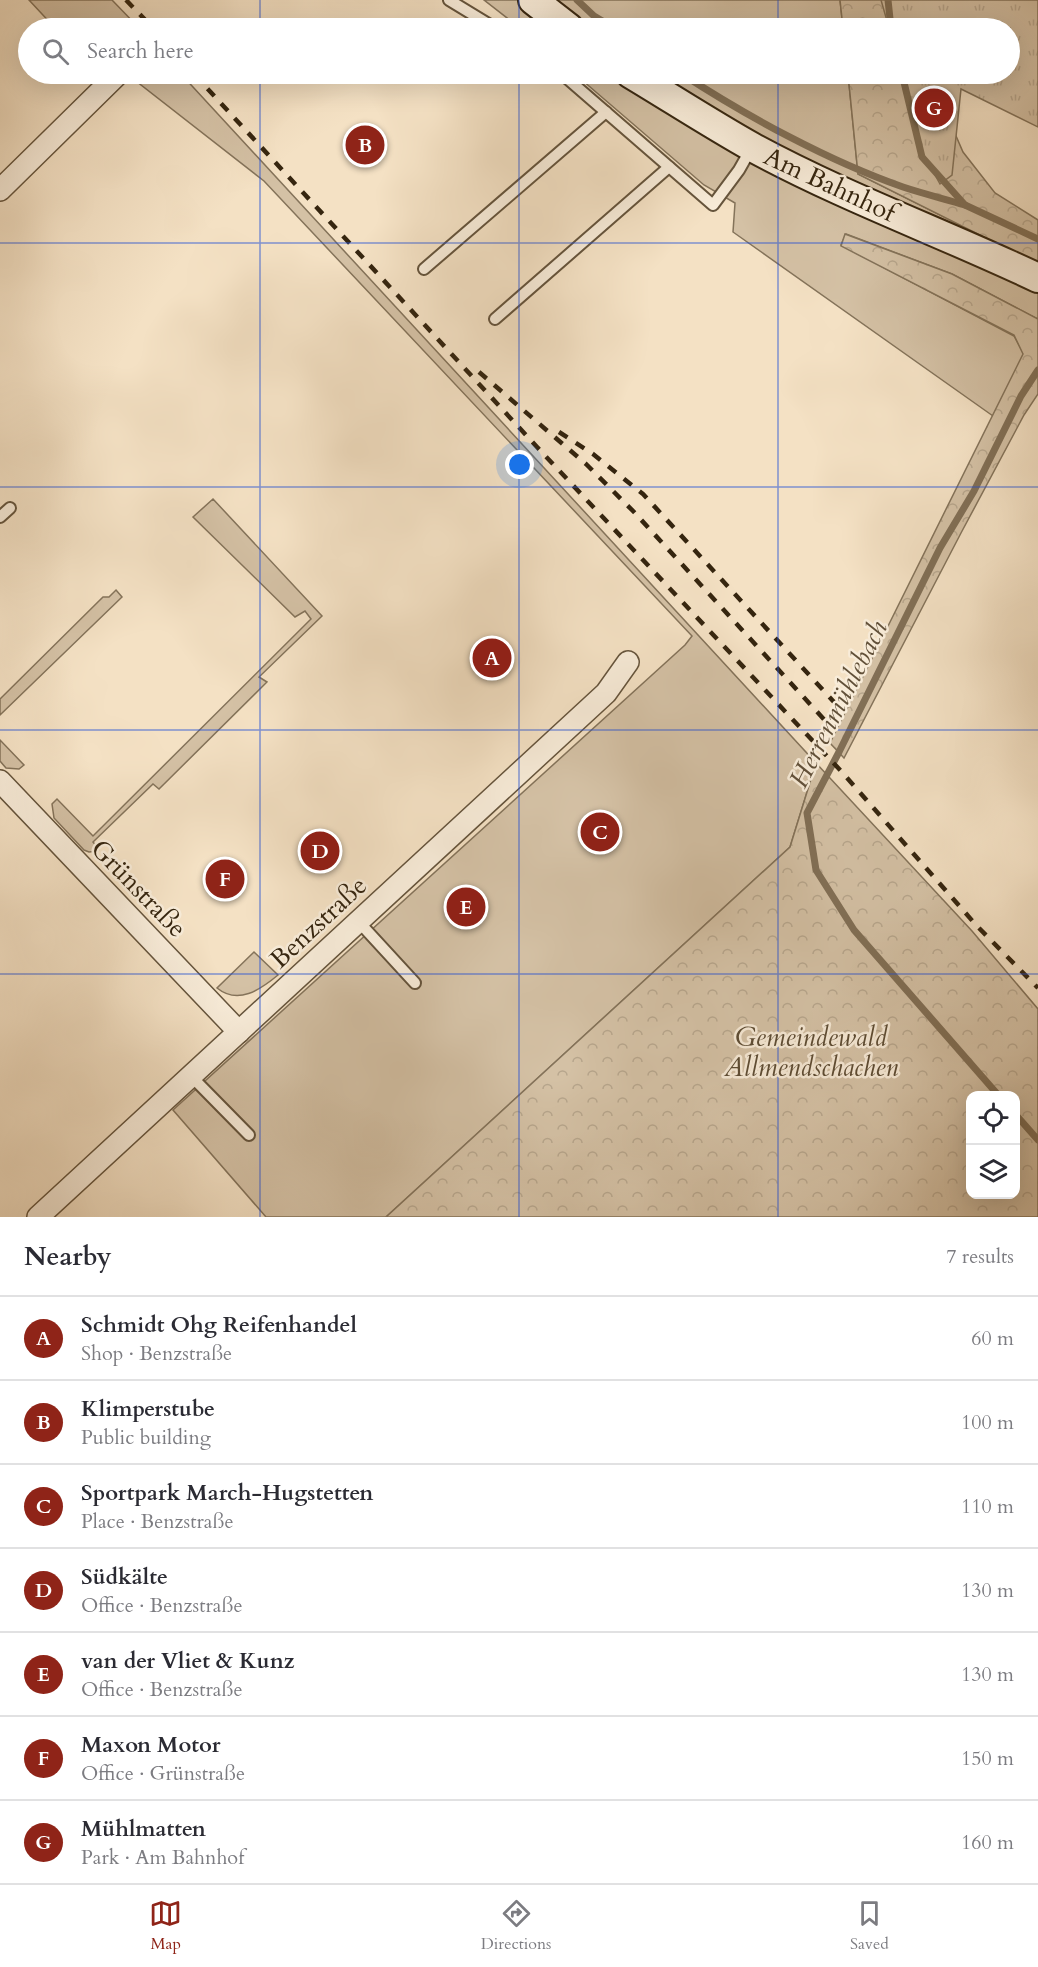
<!DOCTYPE html>
<html lang="en">
<head>
<meta charset="utf-8">
<style>
	:root { --surface:#fff; --page:#f2f2f3; --text:#2b2b33; --muted:#7c7c81; --line:#e1e1e2; --accent:#8f2418 }
	body { margin:0; font-family:Cardo,serif; background:var(--page); color:var(--text) }
	.controls { position:absolute; right:18px; bottom:18px; display:grid; overflow:hidden; border-radius:12px; box-shadow:0 6px 24px #0002 }
	.controls button { width:54px; height:54px; display:grid; place-items:center; padding:0; border:0; border-bottom:2px solid var(--line); background:var(--surface); color:var(--text); font:30px sans-serif }
	.you { position:absolute; left:520px; top:465px; width:21px; height:21px; margin:-15px; border:4px solid #fff; border-radius:50%; background:#1a73e8; box-shadow:0 0 0 9px #1a73e833 }
	.badge { display:grid; place-items:center; width:39px; height:39px; border-radius:50%; background:var(--accent); color:#fff; font-size:20px; font-weight:700 }
	.pin { position:absolute; translate:-50% -50%; border:3px solid #fff; box-shadow:0 2px 6px #0006 }
	.list { margin:0; padding:0; list-style:none }
	h2 { display:flex; justify-content:space-between; align-items:center; height:78px; margin:0; padding:0 24px; font-size:26px }
	h2 small { font-size:20px; font-weight:400; color:var(--muted) }
	.list li { display:grid; grid-template-columns:39px 1fr auto; gap:18px; align-items:center; box-sizing:border-box; height:84px; padding:0 24px; border-top:2px solid var(--line) }
	.list b { display:block; font-size:22px; white-space:nowrap }
	.list p { margin:0; font-size:20px; white-space:nowrap; color:var(--muted) }
	.list em { font-size:20px; font-style:normal; color:var(--muted) }
	.icon { flex:none; width:33px; height:33px; fill:none; stroke:currentColor; stroke-width:2; stroke-linecap:round; stroke-linejoin:round }
	.map { position:relative; flex:none; width:1038px; height:1217px; overflow:hidden }
	.search { position:absolute; background:var(--surface); box-shadow:0 6px 24px #0002; left:18px; right:18px; top:18px; height:66px; display:flex; align-items:center; gap:15px; box-sizing:border-box; padding:0 21px; border-radius:33px; color:var(--muted); font-size:22px }
	.sheet { height:666px; background:var(--surface) }
	nav { display:flex; justify-content:space-around; align-items:center; box-sizing:border-box; height:84px; border-top:2px solid var(--line); background:var(--surface); font-size:16px; color:var(--muted) }
	nav a { display:grid; justify-items:center; gap:3px }
	nav .on { color:var(--accent) }
	.map>svg:first-child { display:block }
	.green { fill:#d4c1a5; stroke:#84735a; stroke-width:1.5 }
	.forest { fill:url(#forest-crowns); stroke:#84735a; stroke-width:1.5; fill-rule:evenodd }
	.park { fill:url(#park-tufts); stroke:#84735a; stroke-width:1.5 }
	.lines { fill:none; stroke-linecap:round; stroke-linejoin:round }
	.stream { stroke:#816f56; stroke-width:7 }
	.lane-casing { stroke:#65543c; stroke-width:14 }
	.street-casing { stroke:#65543c; stroke-width:24 }
	.secondary-casing { stroke:#35250f; stroke-width:32 }
	.lane { stroke:#f8ecd9; stroke-width:10 }
	.street { stroke:#f8ecd9; stroke-width:21 }
	.secondary { stroke:#f8ecd9; stroke-width:28 }
	.rail { stroke:#35250f; stroke-width:4.5; stroke-dasharray:10 10; stroke-linecap:butt }
	.grid { fill:none; stroke:#1d4ed8; stroke-width:1.5; stroke-opacity:0.55 }
	.labels { text-anchor:middle; stroke-width:5; stroke-linejoin:round; paint-order:stroke }
	.street-label { font-size:26px; fill:#35250f; stroke:#f8ecd9 }
	.park-label { font-size:26px; font-style:italic; fill:#5d4c34; stroke:#f8ecd9 }
	.water-label { font-size:27px; font-style:italic; fill:#615039; stroke:#f8ecd9 }
</style>
</head>
<body>
<div class="map">
<svg width="1038" height="1217" viewBox="0 0 1038 1217">
	<defs>
		<pattern id="forest-crowns" width="20" height="18" patternUnits="userSpaceOnUse" patternTransform="scale(1.5)"><rect width="20" height="18" fill="#d4c1a5"/><path d="M2 6a3 3 0 1 1 6 0M12 15a3 3 0 1 1 6 0" fill="none" stroke="#b7a68d"/></pattern>
		<pattern id="park-tufts" width="24" height="20" patternUnits="userSpaceOnUse" patternTransform="scale(1.5)"><rect width="24" height="20" fill="#d4c1a5"/><path d="M3 7l-1-3M5 7V3M7 7l1-3M15 17l-1-3M17 17v-4M19 17l1-3" fill="none" stroke="#b7a68d"/></pattern>
	</defs>
	<rect width="100%" height="100%" fill="#f4e1c4"/>
	<filter id="stains"><feTurbulence type="fractalNoise" baseFrequency=".00333" numOctaves="4"/><feColorMatrix values="0 0 0 0 .2 0 0 0 0 .09 0 0 0 0 .02 0 0 0 .5 -.17"/></filter>
	<radialGradient id="worn" r=".72"><stop offset=".6" stop-color="#630" stop-opacity="0"/><stop offset="1" stop-color="#630" stop-opacity=".3"/></radialGradient>
	<g class="green">
		<path d="M29,0H112L139,28H55Z"/>
		<path d="M484,0H840L843,28H520Z"/>
		<path d="M127,74H181L816,763L790,847L386,1217H266L173,1110L685,645L692,636L264,181Z"/>
		<path d="M575,74H848L858,174L1038,264V319L952,274L846,234L841,245L1014,336L1024,354L993,416L733,232L735,203L704,185Z"/>
		<path d="M213,499L322,616L259,677L267,682L159,789L153,784L93,842L99,849L98,851L89,852L84,850L54,818L52,804L57,799L93,836L311,619L305,611L295,617L193,517Z"/>
		<path d="M116,590L122,597L0,715V699L103,597H109Z"/>
		<path d="M0,740L24,765L19,769L6,768L0,761Z"/>
		<path d="M254,952L278,975C260,990 238,1005 217,988Z"/>
	</g>
	<g class="forest">
		<path d="M840,0H1038L1010,28H843Z"/>
		<path d="M848,74H948L950,122L963,152L995,193L1038,220V264L858,174Z"/>
		<path d="M845,234L952,274L1038,319V394L1024,415L961,533L844,758L830,743L1023,354L1014,335L841,246Z"/>
		<path d="M816,763L972,931L1038,1009V1217H386L790,847ZM970,1096H1016V1194H970Z"/>
	</g>
	<path class="park" d="M881,0H1038V127L961,89L952,175L940,184L920,148L901,74H1010V28H889Z"/>
	<g class="lines">
		<g class="stream">
			<path d="M577,0L594,16L614,28"/>
			<path d="M888,0L891,28"/>
			<path d="M682,74C748,117 829,161 903,187C924,194 945,199 965,205"/>
			<path d="M902,74L922,157L965,205L1038,239"/>
			<path d="M999,1096L854,930L816,870L807,813L839,752L940,548L974,491L1021,396L1038,370"/>
			<path d="M1016,1115L1038,1140"/>
		</g>
		<defs>
			<g id="lane">
				<path d="M449,0L495,28"/>
				<path d="M562,74L713,205L739,170L752,147"/>
				<path d="M424,269L606,112"/>
				<path d="M495,319L669,167"/>
				<path d="M0,517L10,508"/>
				<path d="M358,921L415,983"/>
				<path d="M191,1076L249,1135"/>
			</g>
			<g id="street">
				<path d="M0,190L117,75"/>
				<path d="M0,781L239,1032"/>
				<path d="M38,1217L606,693L628,662"/>
			</g>
			<g id="secondary">
				<path d="M533,0L569,28"/>
				<path d="M631,74C671,98 711,124 752,147C844,197 943,233 1038,278"/>
			</g>
		</defs>
		<use href="#lane" class="lane-casing"/>
		<use href="#street" class="street-casing"/>
		<use href="#secondary" class="secondary-casing"/>
		<use href="#lane" class="lane"/>
		<use href="#street" class="street"/>
		<use href="#secondary" class="secondary"/>
		<g class="rail">
			<path d="M126,0L153,28"/>
			<path d="M194,74L537,447L841,771L976,925L1038,988"/>
			<path d="M479,372L586,464L634,512L831,727"/>
			<path d="M559,432L593,454L643,494L834,702"/>
		</g>
	</g>
	<path class="grid" d="M260,0V28M519,0V28M778,0V28M260,74V1217M519,74V1217M778,74V1217M0,243H1038M0,487H1038M0,730H1038M0,974H1038"/>
	<g class="labels">
		<g class="street-label">
			<text transform="translate(830 184) rotate(25)" y="9">Am Bahnhof</text>
			<text transform="translate(139 888) rotate(46)" y="9">Grünstraße</text>
			<text transform="translate(318 922) rotate(-43)" y="9">Benzstraße</text>
		</g>
		<g class="park-label">
			<text x="811" y="1046">Gemeindewald<tspan x="811" dy="30">Allmendschachen</tspan></text>
		</g>
		<g class="water-label">
			<text transform="translate(838 704) rotate(-63)" y="9">Herrenmühlebach</text>
		</g>
	</g>
	<rect width="100%" height="100%" filter="url(#stains)"/>
	<rect width="100%" height="100%" fill="url(#worn)"/>
</svg>
<div class="controls">
<button><svg class="icon" aria-label="locate" viewBox="0 0 24 24"><circle cx="12" cy="12" r="6"/><path d="M12 2v4M12 18v4M2 12h4M18 12h4"/></svg></button>
<button><svg class="icon" aria-label="layers" viewBox="0 0 24 24"><path d="M12 4l9 5-9 5-9-5zM3 14l9 5 9-5"/></svg></button>
</div>
<div class="you"></div>
<div class="pin badge" style="left:492px;top:658px">A</div>
<div class="pin badge" style="left:365px;top:145px">B</div>
<div class="pin badge" style="left:600px;top:832px">C</div>
<div class="pin badge" style="left:320px;top:851px">D</div>
<div class="pin badge" style="left:466px;top:907px">E</div>
<div class="pin badge" style="left:225px;top:879px">F</div>
<div class="pin badge" style="left:934px;top:108px">G</div>
<div class="search"><svg class="icon" aria-label="search" viewBox="0 0 24 24"><circle cx="10" cy="10" r="6"/><path d="M15 15l6 6"/></svg>Search here</div>
</div>
<section class="sheet">
<h2>Nearby<small>7 results</small></h2>
<ul class="list">
<li><span class="badge">A</span><div><b>Schmidt Ohg Reifenhandel</b><p>Shop · Benzstraße</p></div><em>60 m</em></li>
<li><span class="badge">B</span><div><b>Klimperstube</b><p>Public building</p></div><em>100 m</em></li>
<li><span class="badge">C</span><div><b>Sportpark March-Hugstetten</b><p>Place · Benzstraße</p></div><em>110 m</em></li>
<li><span class="badge">D</span><div><b>Südkälte</b><p>Office · Benzstraße</p></div><em>130 m</em></li>
<li><span class="badge">E</span><div><b>van der Vliet &amp; Kunz</b><p>Office · Benzstraße</p></div><em>130 m</em></li>
<li><span class="badge">F</span><div><b>Maxon Motor</b><p>Office · Grünstraße</p></div><em>150 m</em></li>
<li><span class="badge">G</span><div><b>Mühlmatten</b><p>Park · Am Bahnhof</p></div><em>160 m</em></li>
</ul>
</section>
<nav>
<a class="on"><svg class="icon" aria-label="map" viewBox="0 0 24 24"><path d="M3 6l6-2 6 2 6-2v14l-6 2-6-2-6 2zM9 4v14M15 6v14"/></svg>Map</a>
<a><svg class="icon" aria-label="directions" viewBox="0 0 24 24"><path d="M12 3l9 9-9 9-9-9zM9 14v-3h6M13 9l2 2-2 2"/></svg>Directions</a>
<a><svg class="icon" aria-label="saved" viewBox="0 0 24 24"><path d="M7 4h10v16l-5-4-5 4z"/></svg>Saved</a>
</nav>
</body>
</html>
